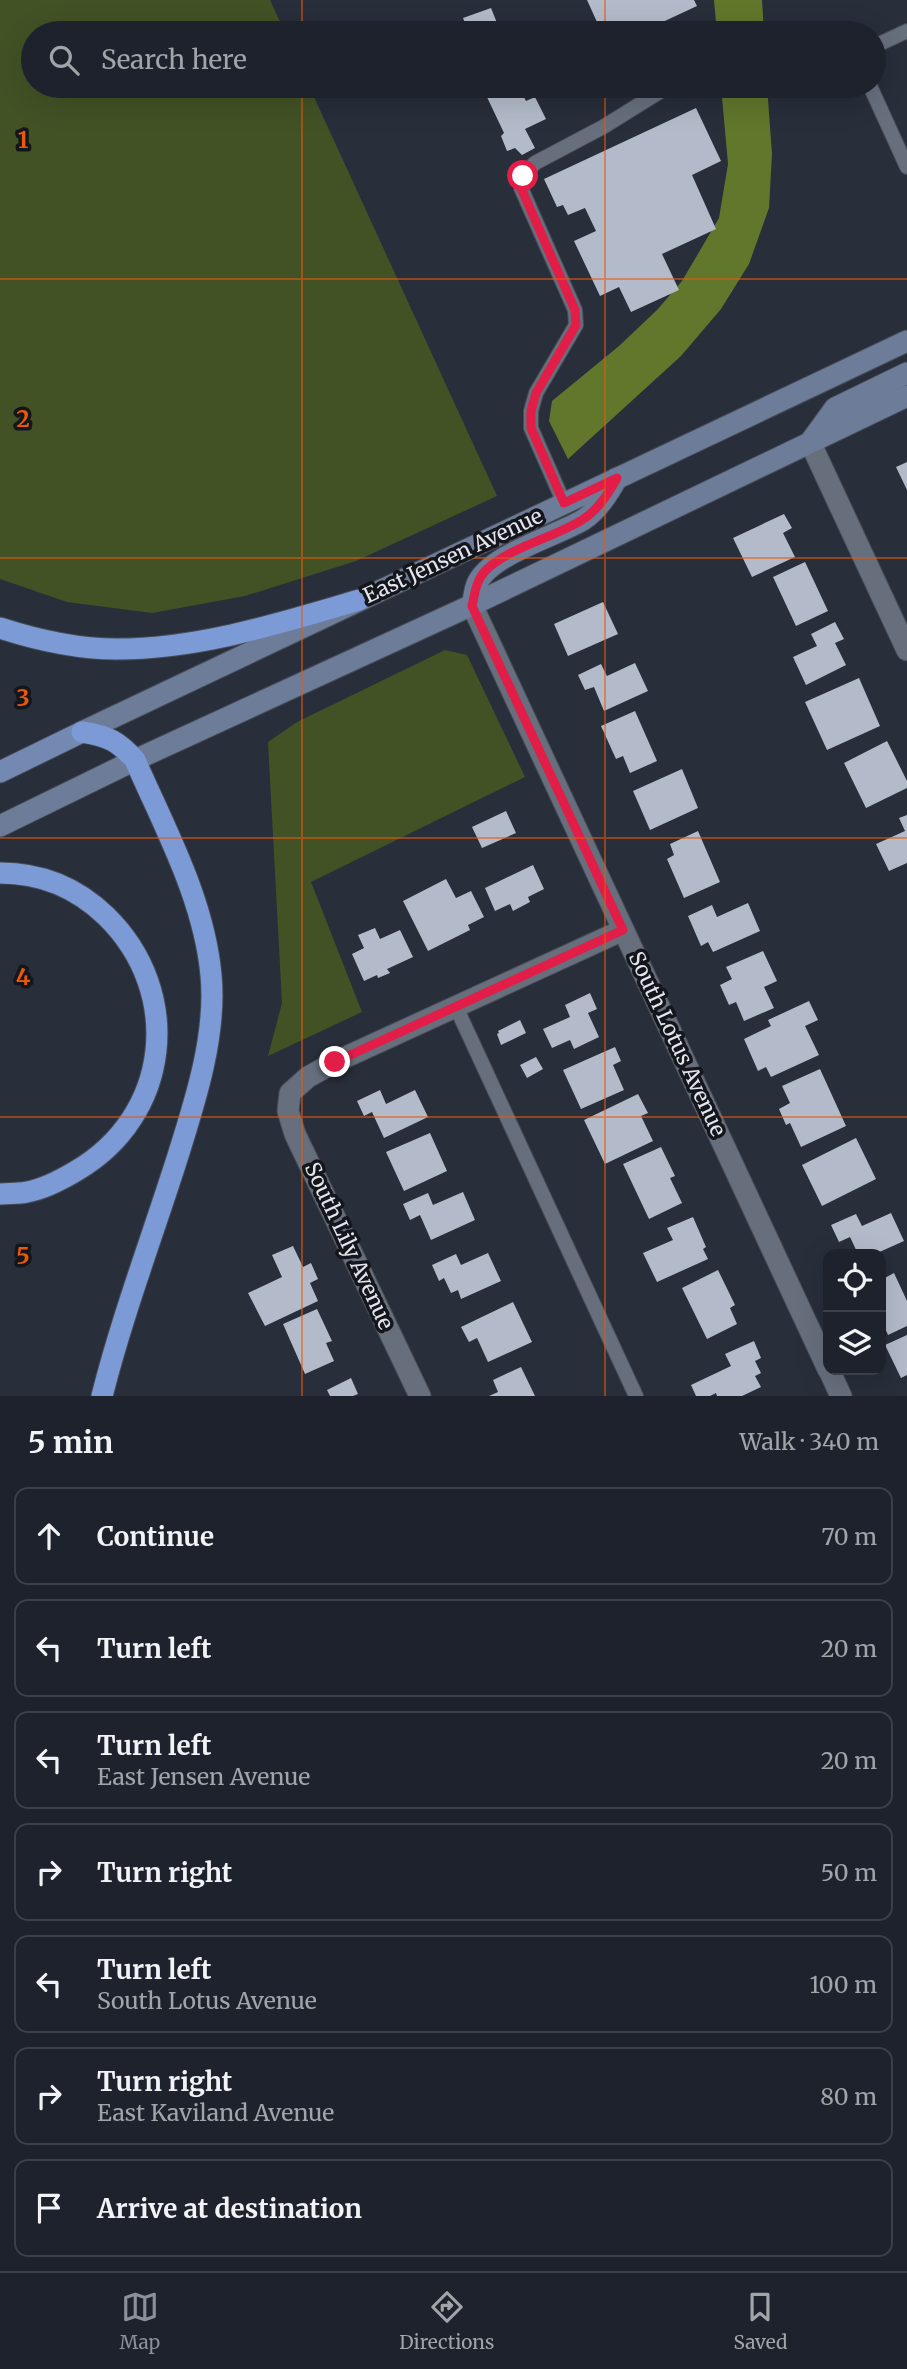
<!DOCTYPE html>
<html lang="en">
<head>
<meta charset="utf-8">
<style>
	:root { --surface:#1e222c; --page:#2b2f38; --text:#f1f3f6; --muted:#a1a4a9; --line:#3c3f48; --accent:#8c9099 }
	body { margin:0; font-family:Merriweather,serif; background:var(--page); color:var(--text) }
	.controls { position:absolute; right:21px; bottom:21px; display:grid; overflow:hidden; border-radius:14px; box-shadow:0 7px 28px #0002 }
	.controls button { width:63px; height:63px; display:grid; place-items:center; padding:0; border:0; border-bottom:2px solid var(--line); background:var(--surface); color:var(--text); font:35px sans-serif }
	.stop { position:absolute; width:21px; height:21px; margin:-16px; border:5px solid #e11d48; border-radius:50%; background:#fff }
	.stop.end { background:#e11d48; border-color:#fff; box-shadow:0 2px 7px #0008 }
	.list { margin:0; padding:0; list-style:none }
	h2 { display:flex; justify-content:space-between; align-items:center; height:91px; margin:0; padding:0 28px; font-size:30px }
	h2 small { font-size:23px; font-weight:400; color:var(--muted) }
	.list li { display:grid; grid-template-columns:46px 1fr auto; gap:21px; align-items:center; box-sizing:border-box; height:98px; margin:0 14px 14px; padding:0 14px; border:2px solid var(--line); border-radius:14px }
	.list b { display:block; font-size:26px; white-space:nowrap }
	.list p { margin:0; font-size:23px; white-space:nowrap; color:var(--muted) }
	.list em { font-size:23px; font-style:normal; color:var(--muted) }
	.icon { flex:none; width:38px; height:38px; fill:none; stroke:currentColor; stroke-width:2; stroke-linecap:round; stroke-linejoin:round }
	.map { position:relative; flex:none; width:907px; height:1396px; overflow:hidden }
	.search { position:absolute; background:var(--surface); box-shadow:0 7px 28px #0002; left:21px; right:21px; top:21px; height:77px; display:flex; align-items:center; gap:18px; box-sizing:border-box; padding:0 24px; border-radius:38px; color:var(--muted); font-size:26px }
	.sheet { height:875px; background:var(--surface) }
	nav { display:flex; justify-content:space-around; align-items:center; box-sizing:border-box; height:98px; border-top:2px solid var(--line); background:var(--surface); font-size:19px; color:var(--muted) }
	nav a { display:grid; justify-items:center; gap:4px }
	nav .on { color:var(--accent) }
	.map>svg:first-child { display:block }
	.green { fill:#435225 }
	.water { fill:#60772c }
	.building { fill:#b3bbca }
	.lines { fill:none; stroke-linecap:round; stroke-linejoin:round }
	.service-casing { stroke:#474c56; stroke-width:16 }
	.minor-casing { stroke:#474c56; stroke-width:23 }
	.secondary-casing { stroke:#474c56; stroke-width:23 }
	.primary-casing { stroke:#474c56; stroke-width:23 }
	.motorway-casing { stroke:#474c56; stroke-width:23 }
	.service { stroke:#676f7d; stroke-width:14 }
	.minor { stroke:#676f7d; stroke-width:21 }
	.secondary { stroke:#6d7c98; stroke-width:21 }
	.primary { stroke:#7389b2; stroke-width:21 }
	.motorway { stroke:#7b9ad6; stroke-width:21 }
	.route { stroke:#e11d48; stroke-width:9 }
	.grid { fill:none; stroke:#e8590c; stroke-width:2; stroke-opacity:0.55 }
	.labels { text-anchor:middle; stroke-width:7; stroke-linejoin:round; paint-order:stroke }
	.street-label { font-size:21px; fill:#e2e6ee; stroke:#14161c }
	.grid-label { font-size:23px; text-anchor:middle; font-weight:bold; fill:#e8590c; stroke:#14161c; stroke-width:7; stroke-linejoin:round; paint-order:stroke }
</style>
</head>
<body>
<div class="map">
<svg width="907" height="1396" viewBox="0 0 907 1396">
	<rect width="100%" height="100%" fill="#282e3a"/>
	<g class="green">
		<path d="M0,0H270L285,33H33V86H309L497,496L356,561L245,596L152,613L67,602L0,579Z"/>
		<path d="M445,650L467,655L525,777L311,882L362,1012L268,1056L282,1003L268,742L297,722Z"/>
	</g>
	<g class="water">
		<path d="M714,0H762L764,33H717Z"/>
		<path d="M721,86H767L772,154L769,208L749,264L721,309L681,356L568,459L549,421L552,401L619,346L657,310L682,281L719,218L728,164Z"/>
	</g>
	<g class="building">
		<path d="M587,0H694L697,6L639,33H602Z"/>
		<path d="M491,8L501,33H469L463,18Z"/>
		<path d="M504,86H518L526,101L535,97L546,119L525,129L535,148L522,155L515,148L507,151L501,136L504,133L486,95Z"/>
		<path d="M696,108L721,161L692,175L716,229L662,254L679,290L631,312L619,287L600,296L574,241L596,231L585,208L568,215L563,205L557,207L544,179Z"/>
		<path d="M907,462V490L896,467Z"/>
		<path d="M784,514L792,528L783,533L795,557L752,577L733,538Z"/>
		<path d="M805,562L828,611L796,626L773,577Z"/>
		<path d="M603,602L618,634L568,656L554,624Z"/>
		<path d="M835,622L844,639L835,643L846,665L806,685L793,657L817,646L811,634Z"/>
		<path d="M635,663L648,691L604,711L594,687L585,690L578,675L601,664L607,676Z"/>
		<path d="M859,678L880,726L827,750L805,702Z"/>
		<path d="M635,711L657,761L630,773L623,756L616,759L601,726Z"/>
		<path d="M887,741L907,781V788L866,808L844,763Z"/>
		<path d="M682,769L698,808L650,830L633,791Z"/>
		<path d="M506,811L516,833L482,848L472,827Z"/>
		<path d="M907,815V863L889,871L876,844L905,831L899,818Z"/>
		<path d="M698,831L720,882L684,898L667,859L674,855L670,844Z"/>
		<path d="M533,865L544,889L528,897L530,902L513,911L510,904L495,911L485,888Z"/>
		<path d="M446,879L456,898L471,891L484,917L468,925L470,930L428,951L403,901Z"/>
		<path d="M748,903L760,931L713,952L708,942L701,946L688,916L712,905L717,917Z"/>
		<path d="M375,928L380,939L400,930L413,957L387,969L390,973L378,978L377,975L364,981L352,954L364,948L358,935Z"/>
		<path d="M763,951L777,981L764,987L774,1008L744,1021L736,1002L729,1005L720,985L732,979L726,967Z"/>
		<path d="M590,993L597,1009L588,1013L599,1037L574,1049L570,1040L552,1048L543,1029L570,1017L565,1005Z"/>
		<path d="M809,1001L818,1020L805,1026L819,1055L771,1077L766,1067L758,1071L744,1039L771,1026L768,1020Z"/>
		<path d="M520,1020L526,1033L501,1045L497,1034L499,1033L498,1031Z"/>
		<path d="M615,1047L621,1061L613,1065L624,1090L581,1109L563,1070Z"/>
		<path d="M536,1057L543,1069L527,1078L520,1065Z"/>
		<path d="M820,1069L846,1126L801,1147L790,1123L786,1125L779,1109L790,1103L782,1086Z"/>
		<path d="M380,1090L386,1104L415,1090L428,1117L384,1138L372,1112L364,1116L357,1101Z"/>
		<path d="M638,1094L648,1113L641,1116L653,1141L605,1164L584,1120Z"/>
		<path d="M430,1133L447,1171L404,1191L386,1152Z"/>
		<path d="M856,1138L876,1179L822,1206L802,1165Z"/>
		<path d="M661,1147L675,1176L670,1178L682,1203L649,1219L623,1164Z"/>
		<path d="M463,1192L475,1220L431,1240L420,1215L410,1220L403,1204L428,1193L433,1205Z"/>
		<path d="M891,1213L904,1241L875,1254H858L850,1237L839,1242L831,1225L856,1214L862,1226Z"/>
		<path d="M693,1217L706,1247L703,1249L708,1259L657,1282L643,1253L673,1240L667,1228Z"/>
		<path d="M293,1246L303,1267L311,1263L318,1279L310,1283L318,1301L265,1326L248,1293L282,1277L272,1255Z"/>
		<path d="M488,1253L501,1281L461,1299L458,1290L451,1293L444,1278L439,1281L432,1265L456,1254L461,1265Z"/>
		<path d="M718,1270L735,1305L730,1308L737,1324L707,1339L682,1288Z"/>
		<path d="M894,1273L907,1301V1326L888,1335L881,1319V1280Z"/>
		<path d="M513,1302L532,1342L488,1362L477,1338L469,1342L461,1327Z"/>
		<path d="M317,1309L332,1341L326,1343L334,1361L305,1374L283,1324Z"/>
		<path d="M907,1335V1375L901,1378L885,1345Z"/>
		<path d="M754,1341L761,1358L755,1361L761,1373L755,1376L761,1387L742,1396H717L716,1393L710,1396H696L691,1385L731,1366L725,1354Z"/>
		<path d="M521,1367L535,1396H489L498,1392L493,1380Z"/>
		<path d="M351,1378L358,1394L353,1396H330L327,1390Z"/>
	</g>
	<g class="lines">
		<defs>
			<g id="service">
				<path d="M874,50L877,45L907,31"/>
				<path d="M870,86L907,167"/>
				<path d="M564,503L531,428V411L536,393L576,325L575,310L521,188L523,176L535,163L603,127L669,86"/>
				<path d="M456,1007L636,1396"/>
			</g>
			<g id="minor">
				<path d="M810,442L907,650"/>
				<path d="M472,605L828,1369"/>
				<path d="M829,1370L841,1396"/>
				<path d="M420,1396L295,1134L288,1111L290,1093L308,1077L335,1062L623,930"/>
			</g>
			<g id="secondary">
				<path d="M811,441L835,408L907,373"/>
				<path d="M472,605C474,599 474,591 477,584C489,555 556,536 583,520C598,510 608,494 617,478"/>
				<path d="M82,732L907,341"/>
				<path d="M0,826L135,760L472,605L907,396"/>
			</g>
			<path id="primary" d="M0,772L82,732"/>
			<g id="motorway">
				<path d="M0,628C37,640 77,649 116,649C199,649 281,623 359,600"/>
				<path d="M82,732C108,736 118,741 135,760C165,829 204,899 211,975C217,1036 194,1105 176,1162C151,1240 122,1317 102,1396"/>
				<path d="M0,873C41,873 76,887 106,916C184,992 171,1116 76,1171C61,1180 44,1189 27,1192C18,1194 9,1193 0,1194"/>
			</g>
		</defs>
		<use href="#service" class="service-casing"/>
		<use href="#minor" class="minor-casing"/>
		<use href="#secondary" class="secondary-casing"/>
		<use href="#primary" class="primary-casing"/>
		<use href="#motorway" class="motorway-casing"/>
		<use href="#service" class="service"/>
		<use href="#minor" class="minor"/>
		<use href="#secondary" class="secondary"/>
		<use href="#primary" class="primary"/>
		<use href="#motorway" class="motorway"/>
	</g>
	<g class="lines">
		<path class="route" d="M335,1062L623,930L472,606C475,593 476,580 486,570C510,547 553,538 582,520C598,510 608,494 617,478L564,503L531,428V411L536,393L576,325L575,310L521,188L523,176"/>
	</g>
	<path class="grid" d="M302,0V33M605,0V33M302,86V1396M605,86V1396M0,279H907M0,558H907M0,838H907M0,1117H907"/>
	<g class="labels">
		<g class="street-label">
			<text transform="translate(453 556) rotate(-25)" y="7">East Jensen Avenue</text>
			<text transform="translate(677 1044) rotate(65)" y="7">South Lotus Avenue</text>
			<text transform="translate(349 1246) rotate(65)" y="7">South Lily Avenue</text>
		</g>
	</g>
	<g class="grid-label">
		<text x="23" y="148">1</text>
		<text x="23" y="427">2</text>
		<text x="23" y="706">3</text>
		<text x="23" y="985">4</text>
		<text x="23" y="1264">5</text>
	</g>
</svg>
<div class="controls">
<button><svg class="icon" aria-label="locate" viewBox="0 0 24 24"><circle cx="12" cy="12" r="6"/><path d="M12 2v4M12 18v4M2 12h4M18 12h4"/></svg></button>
<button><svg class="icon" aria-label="layers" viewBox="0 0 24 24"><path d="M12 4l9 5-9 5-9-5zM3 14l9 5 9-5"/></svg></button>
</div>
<div class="stop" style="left:523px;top:176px"></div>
<div class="stop end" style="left:335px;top:1062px"></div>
<div class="search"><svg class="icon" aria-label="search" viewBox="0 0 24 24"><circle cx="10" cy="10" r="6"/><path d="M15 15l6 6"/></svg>Search here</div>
</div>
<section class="sheet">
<h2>5 min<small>Walk · 340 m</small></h2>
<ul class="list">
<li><svg class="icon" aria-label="ahead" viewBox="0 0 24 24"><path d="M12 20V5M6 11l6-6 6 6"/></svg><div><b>Continue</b></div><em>70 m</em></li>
<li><svg class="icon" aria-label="left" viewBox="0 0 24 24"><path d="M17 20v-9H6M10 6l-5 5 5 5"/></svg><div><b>Turn left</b></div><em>20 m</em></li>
<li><svg class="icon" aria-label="left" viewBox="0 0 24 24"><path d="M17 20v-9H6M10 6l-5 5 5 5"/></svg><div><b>Turn left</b><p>East Jensen Avenue</p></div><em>20 m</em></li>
<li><svg class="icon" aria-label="right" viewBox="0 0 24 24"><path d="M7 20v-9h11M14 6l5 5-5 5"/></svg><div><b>Turn right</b></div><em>50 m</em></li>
<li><svg class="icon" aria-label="left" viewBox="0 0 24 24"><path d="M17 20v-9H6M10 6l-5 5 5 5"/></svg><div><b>Turn left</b><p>South Lotus Avenue</p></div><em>100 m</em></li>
<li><svg class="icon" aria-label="right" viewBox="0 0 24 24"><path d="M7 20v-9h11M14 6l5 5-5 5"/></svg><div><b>Turn right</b><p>East Kaviland Avenue</p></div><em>80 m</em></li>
<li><svg class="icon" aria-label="arrive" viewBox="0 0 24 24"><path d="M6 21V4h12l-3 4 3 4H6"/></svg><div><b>Arrive at destination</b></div></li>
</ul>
</section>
<nav>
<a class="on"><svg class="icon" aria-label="map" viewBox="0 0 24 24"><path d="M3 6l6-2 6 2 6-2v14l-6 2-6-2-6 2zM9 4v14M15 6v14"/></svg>Map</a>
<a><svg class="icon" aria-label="directions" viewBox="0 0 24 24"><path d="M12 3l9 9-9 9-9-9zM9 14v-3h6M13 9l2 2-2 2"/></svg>Directions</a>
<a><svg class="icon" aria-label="saved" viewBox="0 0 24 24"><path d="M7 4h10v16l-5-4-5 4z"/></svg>Saved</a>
</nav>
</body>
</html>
